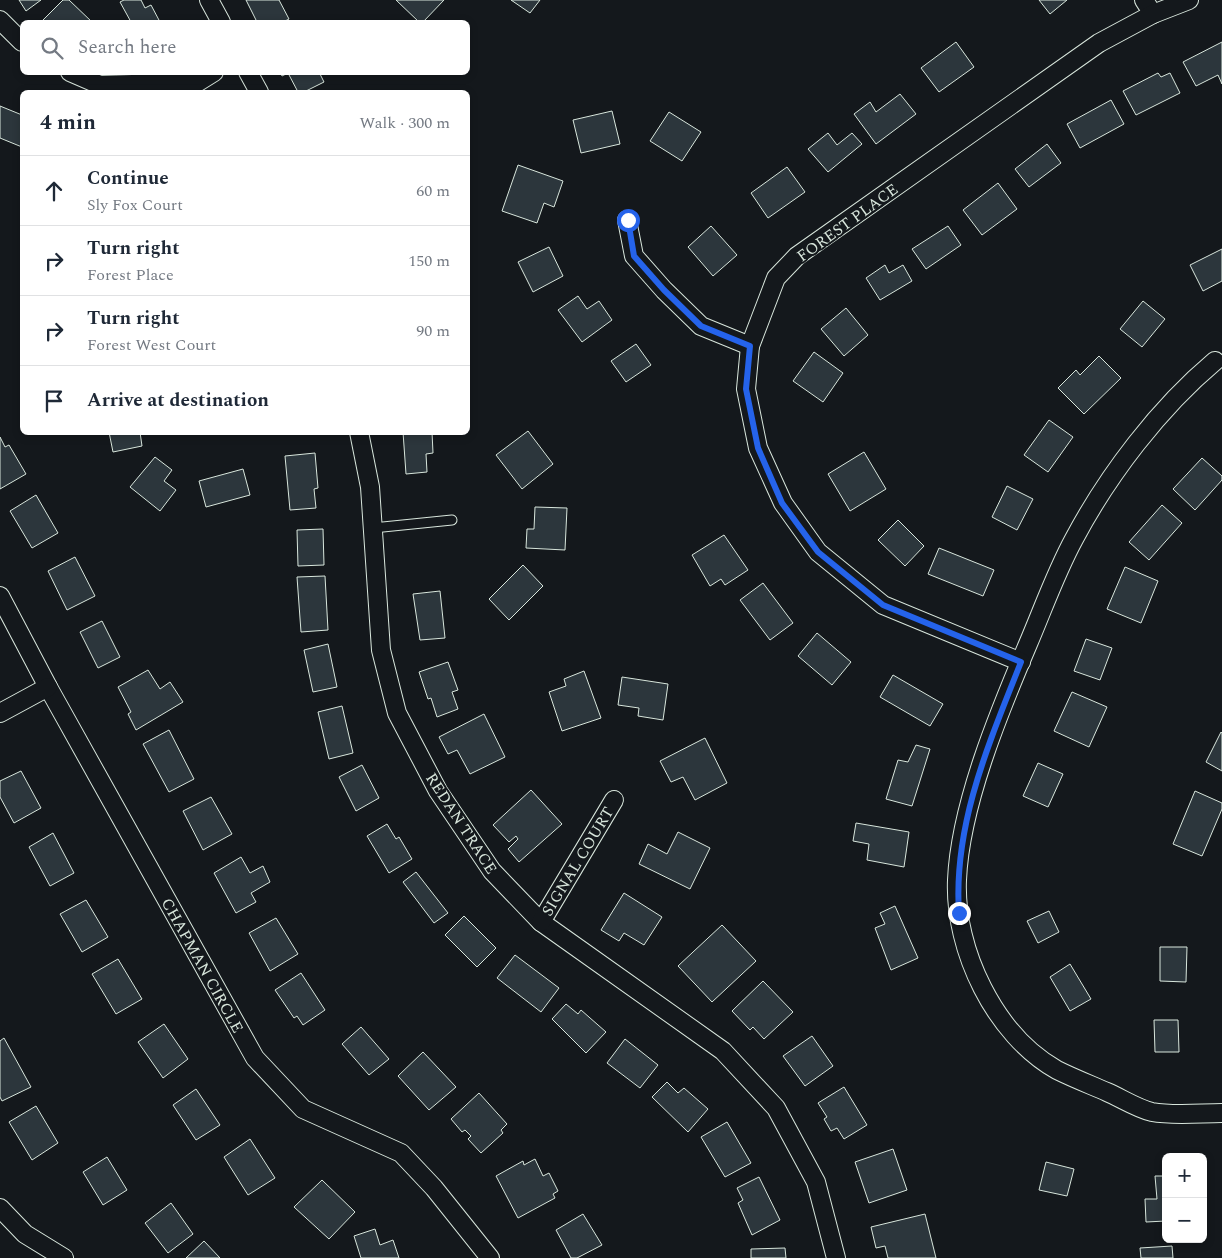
<!DOCTYPE html>
<html lang="en">
<head>
<meta charset="utf-8">
<style>
	:root { --surface:#fff; --page:#f2f2f3; --text:#1f2937; --muted:#747a83; --line:#e0e1e3 }
	body { margin:0; font-family:Spectral,serif; background:var(--page); color:var(--text) }
	.controls { position:absolute; right:15px; bottom:15px; display:grid; overflow:hidden; border-radius:8px; box-shadow:0 2px 8px #0003 }
	.controls button { width:45px; height:45px; display:grid; place-items:center; padding:0; border:0; border-bottom:1px solid var(--line); background:var(--surface); color:var(--text); font:25px sans-serif }
	.stop { position:absolute; width:15px; height:15px; margin:-11px; border:4px solid #2563eb; border-radius:50%; background:#fff }
	.stop.end { background:#2563eb; border-color:#fff; box-shadow:0 1px 5px #0008 }
	.list { margin:0; padding:0; list-style:none }
	h2 { display:flex; justify-content:space-between; align-items:center; height:65px; margin:0; padding:0 20px; font-size:21px }
	h2 small { font-size:16px; font-weight:400; color:var(--muted) }
	.list li { display:grid; grid-template-columns:32px 1fr auto; gap:15px; align-items:center; box-sizing:border-box; height:70px; padding:0 20px; border-top:1px solid var(--line) }
	.list b { display:block; font-size:19px; white-space:nowrap }
	.list p { margin:0; font-size:16px; white-space:nowrap; color:var(--muted) }
	.list em { font-size:16px; font-style:normal; color:var(--muted) }
	.icon { flex:none; width:28px; height:28px; fill:none; stroke:currentColor; stroke-width:2; stroke-linecap:round; stroke-linejoin:round }
	.map { position:relative; flex:none; width:1222px; height:1258px; overflow:hidden }
	.search { position:absolute; background:var(--surface); box-shadow:0 2px 8px #0003; left:20px; top:20px; width:450px; height:55px; display:flex; align-items:center; gap:12px; box-sizing:border-box; padding:0 18px; border-radius:8px; color:var(--muted); font-size:19px }
	.panel { position:absolute; background:var(--surface); box-shadow:0 2px 8px #0003; left:20px; top:90px; width:450px; height:345px; border-radius:8px }
	.map>svg:first-child { display:block }
	.building { fill:#2c363c; stroke:#d8e6dc }
	.lines { fill:none; stroke-linecap:round; stroke-linejoin:round }
	.lane-casing { stroke:#d8e6dc; stroke-width:11 }
	.street-casing { stroke:#d8e6dc; stroke-width:20 }
	.lane { stroke:#14181c; stroke-width:9 }
	.street { stroke:#14181c; stroke-width:18 }
	.route { stroke:#2563eb; stroke-width:6 }
	.labels { text-anchor:middle; stroke-width:4; stroke-linejoin:round; paint-order:stroke }
	.street-label { font-size:16px; fill:#d8e6dc; stroke:#14181c }
</style>
</head>
<body>
<div class="map">
<svg width="1222" height="1258" viewBox="0 0 1222 1258">
	<rect width="100%" height="100%" fill="#14181c"/>
	<g class="building">
		<path d="M19,0H41L26,11Z"/>
		<path d="M63,0H69L92,22H44L42,21Z"/>
		<path d="M124,0H141L145,8L151,5L160,22H131L120,2Z"/>
		<path d="M246,0H279L289,19L283,22H257Z"/>
		<path d="M396,0H444L423,22H419Z"/>
		<path d="M511,0H540L530,13Z"/>
		<path d="M1039,0H1067L1050,14Z"/>
		<path d="M956,42L974,67L939,92L921,68Z"/>
		<path d="M1222,42V84L1218,75L1196,86L1183,62Z"/>
		<path d="M280,72H319L324,82L304,92H298L288,73L282,76Z"/>
		<path d="M1158,73L1161,77L1170,73L1180,93L1136,115L1123,91Z"/>
		<path d="M900,94L916,114L876,144L854,114L870,102L876,112Z"/>
		<path d="M1111,100L1124,124L1080,148L1067,124Z"/>
		<path d="M0,106L22,115V147L0,138Z"/>
		<path d="M612,111L620,144L581,153L573,120Z"/>
		<path d="M669,112L701,132L682,161L650,141Z"/>
		<path d="M828,133L837,145L852,133L862,144L828,172L808,149Z"/>
		<path d="M1047,144L1061,163L1029,187L1015,169Z"/>
		<path d="M518,165L563,181L554,207L544,203L537,223L502,211Z"/>
		<path d="M787,167L805,192L768,218L751,193Z"/>
		<path d="M998,183L1017,209L982,235L963,210Z"/>
		<path d="M711,226L737,255L713,276L688,247Z"/>
		<path d="M948,226L961,245L926,269L912,249Z"/>
		<path d="M549,247L563,276L533,292L518,262Z"/>
		<path d="M1222,249V281L1203,291L1190,265Z"/>
		<path d="M885,265L889,273L903,265L912,281L880,300L866,278Z"/>
		<path d="M578,296L587,309L599,301L612,320L582,342L558,310Z"/>
		<path d="M1143,301L1165,319L1142,347L1120,329Z"/>
		<path d="M846,308L868,335L844,356L821,329Z"/>
		<path d="M636,344L651,365L626,382L611,361Z"/>
		<path d="M814,352L843,373L823,402L793,381Z"/>
		<path d="M1099,356L1121,378L1084,414L1058,388L1076,370L1080,375Z"/>
		<path d="M1049,420L1073,437L1048,472L1024,455Z"/>
		<path d="M528,431L553,464L522,489L496,455Z"/>
		<path d="M109,432H140L142,446L113,452Z"/>
		<path d="M403,432H432L433,453L426,454L427,472L406,474Z"/>
		<path d="M0,437L5,447L9,445L26,474L0,489Z"/>
		<path d="M864,452L886,489L850,511L828,474Z"/>
		<path d="M315,453L318,488L314,489L316,508L290,510L285,456Z"/>
		<path d="M155,457L172,470L164,481L176,490L160,511L130,487Z"/>
		<path d="M1202,458L1222,476V480L1195,510L1173,489Z"/>
		<path d="M243,469L250,495L206,507L199,481Z"/>
		<path d="M1007,486L1033,499L1017,530L992,517Z"/>
		<path d="M36,495L58,533L32,548L10,511Z"/>
		<path d="M1162,505L1182,523L1149,560L1129,542Z"/>
		<path d="M535,507L567,508L565,550L526,548L527,529H534Z"/>
		<path d="M898,520L924,546L905,566L878,540Z"/>
		<path d="M323,529L324,565L298,566L297,530Z"/>
		<path d="M724,535L748,570L725,585L721,579L710,586L692,555Z"/>
		<path d="M939,548L994,570L983,596L928,574Z"/>
		<path d="M75,557L95,596L67,610L48,571Z"/>
		<path d="M523,565L543,586L509,620L489,599Z"/>
		<path d="M1125,567L1158,581L1141,623L1107,609Z"/>
		<path d="M325,576L328,630L301,632L297,577Z"/>
		<path d="M763,583L793,623L770,640L740,600Z"/>
		<path d="M440,591L445,638L420,640L413,594Z"/>
		<path d="M102,621L120,657L98,668L80,632Z"/>
		<path d="M817,633L851,662L832,685L798,656Z"/>
		<path d="M1086,639L1112,648L1100,680L1074,671Z"/>
		<path d="M328,644L337,687L313,692L304,650Z"/>
		<path d="M448,662L458,690L452,692L458,709L437,717L431,698L428,699L419,672Z"/>
		<path d="M148,670L160,689L170,682L183,702L136,730L128,714L131,712L118,687Z"/>
		<path d="M584,671L601,718L562,731L549,692L566,686L564,679Z"/>
		<path d="M893,675L943,704L930,726L880,697Z"/>
		<path d="M622,677L668,684L663,720L638,716L639,708L618,705Z"/>
		<path d="M1072,692L1107,707L1089,747L1054,731Z"/>
		<path d="M342,706L353,753L329,759L318,712Z"/>
		<path d="M484,714L505,757L470,774L457,750L448,754L439,737Z"/>
		<path d="M169,730L194,779L169,792L143,744Z"/>
		<path d="M1221,732L1222,733V771L1206,762Z"/>
		<path d="M705,738L727,783L695,800L683,777L671,782L660,761Z"/>
		<path d="M916,745L930,749L912,806L886,799L898,760L908,762Z"/>
		<path d="M1038,763L1063,774L1048,807L1023,796Z"/>
		<path d="M362,765L379,798L356,811L339,777Z"/>
		<path d="M21,771L41,808L14,823L0,797V781Z"/>
		<path d="M531,790L562,824L519,862L508,849L518,839L516,836L509,842L493,825Z"/>
		<path d="M1195,791L1222,803V809L1202,856L1173,844Z"/>
		<path d="M211,797L232,834L203,850L183,811Z"/>
		<path d="M856,823L909,832L904,867L867,860L869,844L853,841Z"/>
		<path d="M387,824L396,839L399,837L412,859L389,873L367,836Z"/>
		<path d="M678,832L710,848L690,889L639,864L648,844L667,854Z"/>
		<path d="M53,833L74,873L50,886L29,847Z"/>
		<path d="M241,857L250,873L263,866L270,882L251,893L256,902L236,913L214,873Z"/>
		<path d="M416,872L448,913L434,923L403,882Z"/>
		<path d="M624,893L662,917L644,945L624,933L619,941L601,930Z"/>
		<path d="M86,900L108,937L82,952L60,914Z"/>
		<path d="M895,906L918,958L891,970L875,928L885,924L880,913Z"/>
		<path d="M1049,911L1059,932L1038,943L1027,921Z"/>
		<path d="M464,916L496,948L477,967L445,935Z"/>
		<path d="M276,918L298,954L270,971L249,933Z"/>
		<path d="M722,925L756,961L712,1002L678,966Z"/>
		<path d="M1160,947H1187L1186,982L1160,981Z"/>
		<path d="M515,955L559,988L541,1012L497,978Z"/>
		<path d="M118,959L142,999L116,1014L92,974Z"/>
		<path d="M1070,964L1091,999L1070,1011L1050,977Z"/>
		<path d="M301,973L325,1010L303,1025L297,1016L294,1018L275,990Z"/>
		<path d="M763,981L793,1012L764,1039L753,1027L750,1030L732,1011Z"/>
		<path d="M566,1004L578,1014L581,1010L606,1032L586,1053L552,1019Z"/>
		<path d="M1154,1020H1178L1179,1052H1155Z"/>
		<path d="M164,1024L188,1059L163,1078L138,1042Z"/>
		<path d="M361,1027L389,1059L369,1075L342,1044Z"/>
		<path d="M812,1036L833,1066L805,1086L783,1056Z"/>
		<path d="M4,1038L31,1087L2,1101L0,1097V1041Z"/>
		<path d="M625,1039L658,1065L640,1088L607,1063Z"/>
		<path d="M423,1052L456,1087L429,1110L398,1076Z"/>
		<path d="M667,1082L678,1093L684,1088L708,1109L688,1132L652,1097Z"/>
		<path d="M844,1087L867,1125L844,1139L837,1128L831,1131L824,1119L827,1117L818,1103Z"/>
		<path d="M196,1089L220,1125L196,1140L173,1105Z"/>
		<path d="M479,1093L507,1124L501,1130L503,1133L481,1153L468,1139L471,1136L465,1130L462,1132L451,1119Z"/>
		<path d="M36,1106L58,1143L32,1160L9,1122Z"/>
		<path d="M727,1122L751,1163L725,1177L701,1137Z"/>
		<path d="M250,1139L275,1178L248,1195L224,1157Z"/>
		<path d="M893,1149L907,1190L869,1203L855,1162Z"/>
		<path d="M107,1157L127,1190L103,1205L83,1172Z"/>
		<path d="M535,1159L543,1176L549,1173L558,1191L553,1194L555,1198L518,1218L496,1176L523,1161L524,1165Z"/>
		<path d="M1046,1162L1074,1169L1067,1196L1039,1190Z"/>
		<path d="M1155,1176H1166V1221L1146,1222L1145,1199H1157Z"/>
		<path d="M759,1177L780,1220L752,1235L738,1203L743,1200L737,1188Z"/>
		<path d="M322,1180L355,1212L329,1239L294,1207Z"/>
		<path d="M171,1203L193,1234L168,1253L145,1223Z"/>
		<path d="M583,1214L602,1245L577,1258H571L556,1230Z"/>
		<path d="M925,1214L936,1258H888L885,1246L876,1248L871,1227Z"/>
		<path d="M375,1229L380,1245L393,1240L399,1258H361L354,1236Z"/>
		<path d="M204,1241L220,1258H186Z"/>
		<path d="M1172,1246L1173,1258H1141L1140,1248Z"/>
		<path d="M785,1248L786,1258H751V1249Z"/>
	</g>
	<g class="lines">
		<defs>
			<path id="lane" d="M373,528L452,520"/>
			<g id="street">
				<path d="M209,0L221,22"/>
				<path d="M1144,0L1153,14"/>
				<path d="M0,20L22,42"/>
				<path d="M70,72L100,85L198,82L214,72"/>
				<path d="M248,72L259,92"/>
				<path d="M627,220L634,256L664,290L701,326L750,346"/>
				<path d="M1215,361C1159,408 1108,475 1074,539C1056,572 1043,609 1028,644C999,712 960,806 957,880C954,950 995,1035 1057,1070C1073,1078 1091,1085 1107,1092C1121,1098 1138,1109 1152,1112C1173,1116 1201,1113 1222,1113"/>
				<path d="M359,432L370,487L381,650L397,713L438,791L492,871L541,922L723,1051L776,1108L816,1182L836,1258"/>
				<path d="M0,596L48,687L255,1058L303,1109L401,1153L434,1188L490,1258"/>
				<path d="M1021,662L883,605L818,552L783,503L758,448L746,389L750,346L776,278L797,256L1099,43L1153,14L1189,0"/>
				<path d="M0,713L48,687"/>
				<path d="M541,922L614,800"/>
				<path d="M0,1208L25,1234L64,1258"/>
			</g>
		</defs>
		<use href="#lane" class="lane-casing"/>
		<use href="#street" class="street-casing"/>
		<use href="#lane" class="lane"/>
		<use href="#street" class="street"/>
	</g>
	<g class="lines">
		<path class="route" d="M628,220L634,256L664,290L701,326L750,346L746,389L758,448L782,503L818,552L883,605L1021,662C989,743 953,825 959,913"/>
	</g>
	<g class="labels">
		<g class="street-label">
			<text transform="translate(847 222) rotate(-36)" y="6">FOREST PLACE</text>
			<text transform="translate(462 823) rotate(57)" y="6">REDAN TRACE</text>
			<text transform="translate(577 861) rotate(-59)" y="6">SIGNAL COURT</text>
			<text transform="translate(203 965) rotate(61)" y="6">CHAPMAN CIRCLE</text>
		</g>
	</g>
</svg>
<div class="controls">
<button>+</button>
<button>−</button>
</div>
<div class="stop" style="left:628px;top:220px"></div>
<div class="stop end" style="left:959px;top:913px"></div>
<div class="search"><svg class="icon" aria-label="search" viewBox="0 0 24 24"><circle cx="10" cy="10" r="6"/><path d="M15 15l6 6"/></svg>Search here</div>
<section class="panel">
<h2>4 min<small>Walk · 300 m</small></h2>
<ul class="list">
<li><svg class="icon" aria-label="ahead" viewBox="0 0 24 24"><path d="M12 20V5M6 11l6-6 6 6"/></svg><div><b>Continue</b><p>Sly Fox Court</p></div><em>60 m</em></li>
<li><svg class="icon" aria-label="right" viewBox="0 0 24 24"><path d="M7 20v-9h11M14 6l5 5-5 5"/></svg><div><b>Turn right</b><p>Forest Place</p></div><em>150 m</em></li>
<li><svg class="icon" aria-label="right" viewBox="0 0 24 24"><path d="M7 20v-9h11M14 6l5 5-5 5"/></svg><div><b>Turn right</b><p>Forest West Court</p></div><em>90 m</em></li>
<li><svg class="icon" aria-label="arrive" viewBox="0 0 24 24"><path d="M6 21V4h12l-3 4 3 4H6"/></svg><div><b>Arrive at destination</b></div></li>
</ul>
</section>
</div>
</body>
</html>
